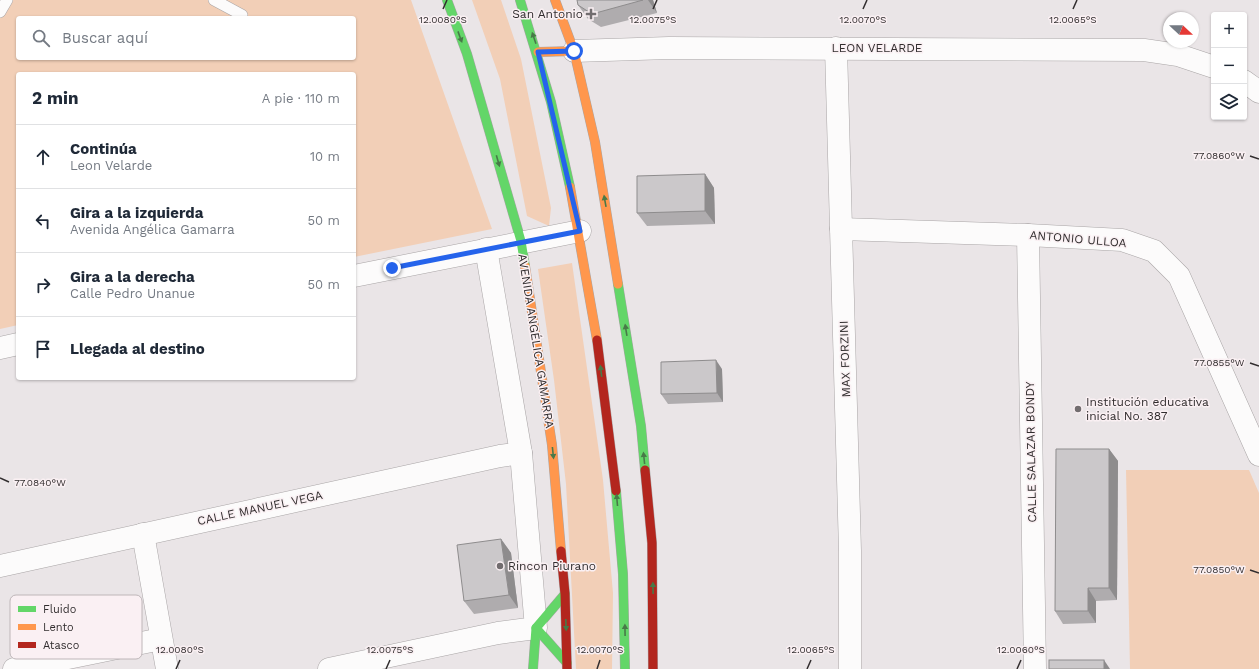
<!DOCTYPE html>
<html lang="es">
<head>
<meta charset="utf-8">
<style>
	:root { --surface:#fff; --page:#f2f2f3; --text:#1f2937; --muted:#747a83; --line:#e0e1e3 }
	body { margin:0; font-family:"Work Sans",sans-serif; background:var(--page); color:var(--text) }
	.controls { position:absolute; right:12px; top:12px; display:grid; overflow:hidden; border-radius:4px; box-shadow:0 1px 3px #0004 }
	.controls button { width:36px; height:36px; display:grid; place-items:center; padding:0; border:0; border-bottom:1px solid var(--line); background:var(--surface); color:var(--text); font:20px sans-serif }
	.compass { position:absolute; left:1163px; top:12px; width:36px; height:36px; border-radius:50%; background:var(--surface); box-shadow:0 1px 3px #0004; rotate:112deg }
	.stop { position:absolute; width:12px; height:12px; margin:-9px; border:3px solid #2563eb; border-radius:50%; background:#fff }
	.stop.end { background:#2563eb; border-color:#fff; box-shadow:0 1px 4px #0008 }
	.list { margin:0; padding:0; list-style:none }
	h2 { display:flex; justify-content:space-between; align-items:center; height:52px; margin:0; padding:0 16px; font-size:17px }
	h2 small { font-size:13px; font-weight:400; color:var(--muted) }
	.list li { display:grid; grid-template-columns:26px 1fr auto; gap:12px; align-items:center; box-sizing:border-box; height:64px; padding:0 16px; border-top:1px solid var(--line) }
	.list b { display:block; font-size:15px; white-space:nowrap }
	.list p { margin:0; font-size:13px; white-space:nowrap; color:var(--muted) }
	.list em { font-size:13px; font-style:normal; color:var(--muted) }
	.icon { flex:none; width:22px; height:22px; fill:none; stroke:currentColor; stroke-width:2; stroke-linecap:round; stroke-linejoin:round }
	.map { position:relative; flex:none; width:1259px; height:669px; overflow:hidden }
	.search { position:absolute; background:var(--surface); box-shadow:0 1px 3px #0004; left:16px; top:16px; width:340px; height:44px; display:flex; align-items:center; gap:10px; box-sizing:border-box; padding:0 14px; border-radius:4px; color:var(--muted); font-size:15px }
	.panel { position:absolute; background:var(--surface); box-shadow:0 1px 3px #0004; left:16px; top:72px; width:340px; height:308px; border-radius:4px }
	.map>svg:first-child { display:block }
	.green { fill:#f2cfb7; fill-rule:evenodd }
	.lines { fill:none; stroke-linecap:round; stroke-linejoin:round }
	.lane-casing { stroke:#a9a5a6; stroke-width:12 }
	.street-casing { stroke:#a9a5a6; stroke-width:23 }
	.fast-casing { stroke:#a9a5a6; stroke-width:10 }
	.slow-casing { stroke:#a9a5a6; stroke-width:10 }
	.jam-casing { stroke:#a9a5a6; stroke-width:10 }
	.lane { stroke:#fcfbfb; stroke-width:11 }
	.street { stroke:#fcfbfb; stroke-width:22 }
	.fast { stroke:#63d668; stroke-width:9 }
	.slow { stroke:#ff974d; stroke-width:9 }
	.jam { stroke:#b3261e; stroke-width:9 }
	.wall { fill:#afacae }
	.shaded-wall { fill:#8e8c8d }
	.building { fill:#cbc8ca; stroke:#8e8c8d }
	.oneway { fill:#487948 }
	.route { stroke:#2563eb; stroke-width:5 }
	.ticks { fill:none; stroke:#312d2e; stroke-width:1.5 }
	.poi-dot { fill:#726d6f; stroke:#faf0f3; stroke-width:1.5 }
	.labels { text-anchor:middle; stroke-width:3; stroke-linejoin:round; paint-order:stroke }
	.poi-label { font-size:12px; fill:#312d2e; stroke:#faf0f3; text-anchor:start }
	.street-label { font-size:12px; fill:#312d2e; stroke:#faf0f3 }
	.key { fill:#faf0f3; stroke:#beb6b8; stroke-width:1 }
	.key-label { font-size:11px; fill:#312d2e }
	.ticks-label { font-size:10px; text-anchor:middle; fill:#312d2e; stroke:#faf0f3; stroke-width:3; stroke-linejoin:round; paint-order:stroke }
</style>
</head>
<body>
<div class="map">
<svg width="1259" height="669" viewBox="0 0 1259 669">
	<rect width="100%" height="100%" fill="#eae5e7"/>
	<g class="green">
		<path d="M0,0H411L492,229L354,257V74H18V325L0,329ZM18,18H354V58H18Z"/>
		<path d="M472,0H501L521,59L551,208L549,226L527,216L500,79Z"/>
		<path d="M572,263L603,480L613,593L612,669H576L566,484L554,380L538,269Z"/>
		<path d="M1126,470H1249L1259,493V669H1130Z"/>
	</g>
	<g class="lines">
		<defs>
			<g id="lane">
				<path d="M214,0L242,15"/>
				<path d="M0,12L7,0"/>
			</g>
			<g id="street">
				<path d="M836,48L850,551V669"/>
				<path d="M574,51L669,48L1144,50L1178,55L1214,67"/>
				<path d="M1244,81L1259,92"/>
				<path d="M841,229L1028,235L1122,240L1154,251L1179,276L1259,455"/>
				<path d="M1028,235L1035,669"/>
				<path d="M354,276L580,231"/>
				<path d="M0,348L18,344"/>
				<path d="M143,534L167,669"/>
				<path d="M0,566L500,456L521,453"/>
				<path d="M14,669L161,639"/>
				<path d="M329,669L498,633L536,628L521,453L486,249"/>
			</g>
			<g id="fast">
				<path d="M447,0L467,54L521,241L525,266"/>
				<path d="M520,0L551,102L570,187"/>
				<path d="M618,284L641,426L645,470"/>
				<path d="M616,491L623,574L625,669"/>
				<path d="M565,594L536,628L567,663"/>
				<path d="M533,669L536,628"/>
			</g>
			<g id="slow">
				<path d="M555,0L574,51L595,142L618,284"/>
				<path d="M538,52L574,51"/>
				<path d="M570,187L597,340"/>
				<path d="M525,266L552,445L561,551"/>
			</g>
			<g id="jam">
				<path d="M597,340L616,491"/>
				<path d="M645,470L652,543L653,669"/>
				<path d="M561,551L565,594L567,669"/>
			</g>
		</defs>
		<use href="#lane" class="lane-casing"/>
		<use href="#street" class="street-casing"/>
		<use href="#fast" class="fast-casing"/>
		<use href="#slow" class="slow-casing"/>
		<use href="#jam" class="jam-casing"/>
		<use href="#lane" class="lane"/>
		<use href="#street" class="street"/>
		<use href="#fast" class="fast"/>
		<use href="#slow" class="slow"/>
		<use href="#jam" class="jam"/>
	</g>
	<g class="wall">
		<path d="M577,0H653L657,13L601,27L588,19L578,5Z"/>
		<path d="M705,174L714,188L715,224L647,226L637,213Z"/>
		<path d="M722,369L723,402L668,404L661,394Z"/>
		<path d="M1109,449L1118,461L1117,600L1096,601V623L1063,624L1055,611Z"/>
		<path d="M501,539L511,553L518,608L474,614L464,601Z"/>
	</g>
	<g class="shaded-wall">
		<path d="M648,0H653L657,13Z"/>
		<path d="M705,174L714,188L715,224L705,211Z"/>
		<path d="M716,360L722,369L723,402L717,393Z"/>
		<path d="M1109,449L1118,461L1117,600L1109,588Z"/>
		<path d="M501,539L511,553L518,608L509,595Z"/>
		<path d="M1088,588L1096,601V623L1088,611Z"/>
		<path d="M1104,660L1110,669H1104Z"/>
	</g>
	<g class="building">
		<path d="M577,0H643L592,14L578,5Z"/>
		<path d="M705,174V211L637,213V176Z"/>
		<path d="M716,360L717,393L661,394V362Z"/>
		<path d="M1056,449H1109V588H1088V611H1055Z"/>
		<path d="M501,539L509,595L464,601L457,545Z"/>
		<rect x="1049" y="660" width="55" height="9"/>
	</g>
	<defs><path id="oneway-solid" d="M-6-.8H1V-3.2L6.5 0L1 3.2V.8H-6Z"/></defs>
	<g class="oneway">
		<use href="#oneway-solid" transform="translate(460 37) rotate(70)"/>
		<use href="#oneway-solid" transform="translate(534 38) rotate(-109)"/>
		<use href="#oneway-solid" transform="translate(498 161) rotate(74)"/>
		<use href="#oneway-solid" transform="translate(605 201) rotate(-100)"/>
		<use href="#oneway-solid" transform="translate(626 330) rotate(-99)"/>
		<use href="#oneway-solid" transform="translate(601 371) rotate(-97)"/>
		<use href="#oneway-solid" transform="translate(553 453) rotate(84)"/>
		<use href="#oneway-solid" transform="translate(644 458) rotate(-96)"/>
		<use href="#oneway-solid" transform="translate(617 500) rotate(-95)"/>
		<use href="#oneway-solid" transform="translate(653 588) rotate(-91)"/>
		<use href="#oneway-solid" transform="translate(566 625) rotate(88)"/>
		<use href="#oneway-solid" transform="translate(625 630) rotate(-91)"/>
	</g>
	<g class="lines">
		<path class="route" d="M392,268L580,231L538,52L574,51"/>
	</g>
	<path class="ticks" d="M443,9L447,0M653,9L657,0M863,9L867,0M1073,9L1077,0M1250,156L1259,159M1250,363L1259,366M0,478L9,482M1250,570L1259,573M176,669L180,660M386,669L390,660M597,669L600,660M807,669L811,660M1017,669L1021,660"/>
	<g class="poi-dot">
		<path d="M589 8h4v4h4v4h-4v4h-4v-4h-4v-4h4z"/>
		<circle cx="1078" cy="409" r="4"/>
		<circle cx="500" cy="566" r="4"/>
	</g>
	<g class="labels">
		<g class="poi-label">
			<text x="583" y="18" text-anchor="end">San Antonio</text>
			<text x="1086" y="406">Institución educativa<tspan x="1086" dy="14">inicial No. 387</tspan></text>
			<text x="508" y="570">Rincon Piurano</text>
		</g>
		<g class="street-label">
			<text x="877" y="52">LEON VELARDE</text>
			<text transform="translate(1078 239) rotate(5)" y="4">ANTONIO ULLOA</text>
			<text transform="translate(536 341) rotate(81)" y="4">AVENIDA ANGÉLICA GAMARRA</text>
			<text transform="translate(845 359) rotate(-92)" y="4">MAX FORZINI</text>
			<text transform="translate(1031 452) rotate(-91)" y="4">CALLE SALAZAR BONDY</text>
			<text transform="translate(260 508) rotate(-12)" y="4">CALLE MANUEL VEGA</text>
		</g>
	</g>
	<rect x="10" y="595" width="132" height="64" rx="6" class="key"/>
	<rect x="18" y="606" width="18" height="6" fill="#63d668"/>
	<rect x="18" y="624" width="18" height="6" fill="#ff974d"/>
	<rect x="18" y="642" width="18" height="6" fill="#b3261e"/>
	<g class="key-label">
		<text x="43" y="613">Fluido</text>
		<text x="43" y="631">Lento</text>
		<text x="43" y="649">Atasco</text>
	</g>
	<g class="ticks-label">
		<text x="443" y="23">12.0080°S</text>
		<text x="653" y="23">12.0075°S</text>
		<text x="863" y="23">12.0070°S</text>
		<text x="1073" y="23">12.0065°S</text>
		<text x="1219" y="159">77.0860°W</text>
		<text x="1219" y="366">77.0855°W</text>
		<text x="40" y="486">77.0840°W</text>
		<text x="1219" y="573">77.0850°W</text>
		<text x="180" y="653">12.0080°S</text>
		<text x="390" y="653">12.0075°S</text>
		<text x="600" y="653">12.0070°S</text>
		<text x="811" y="653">12.0065°S</text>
		<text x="1021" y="653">12.0060°S</text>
	</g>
</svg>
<div class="controls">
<button>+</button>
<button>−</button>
<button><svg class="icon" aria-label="layers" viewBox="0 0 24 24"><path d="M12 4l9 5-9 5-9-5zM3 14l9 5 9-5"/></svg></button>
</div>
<svg class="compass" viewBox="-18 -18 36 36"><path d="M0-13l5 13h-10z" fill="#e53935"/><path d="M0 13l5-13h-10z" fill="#747a83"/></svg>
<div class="stop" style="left:574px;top:51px"></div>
<div class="stop end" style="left:392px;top:268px"></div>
<div class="search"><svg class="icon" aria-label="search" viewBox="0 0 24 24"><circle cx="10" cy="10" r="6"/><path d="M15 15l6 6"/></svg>Buscar aquí</div>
<section class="panel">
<h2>2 min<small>A pie · 110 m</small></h2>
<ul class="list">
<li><svg class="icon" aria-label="ahead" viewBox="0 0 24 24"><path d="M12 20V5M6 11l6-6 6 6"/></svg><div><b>Continúa</b><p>Leon Velarde</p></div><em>10 m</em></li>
<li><svg class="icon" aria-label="left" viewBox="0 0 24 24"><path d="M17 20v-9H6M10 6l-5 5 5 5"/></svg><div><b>Gira a la izquierda</b><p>Avenida Angélica Gamarra</p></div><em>50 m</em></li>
<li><svg class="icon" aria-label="right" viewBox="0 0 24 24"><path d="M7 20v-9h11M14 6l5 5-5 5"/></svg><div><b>Gira a la derecha</b><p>Calle Pedro Unanue</p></div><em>50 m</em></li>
<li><svg class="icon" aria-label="arrive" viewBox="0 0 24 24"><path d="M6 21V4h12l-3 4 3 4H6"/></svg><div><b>Llegada al destino</b></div></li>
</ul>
</section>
</div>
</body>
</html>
